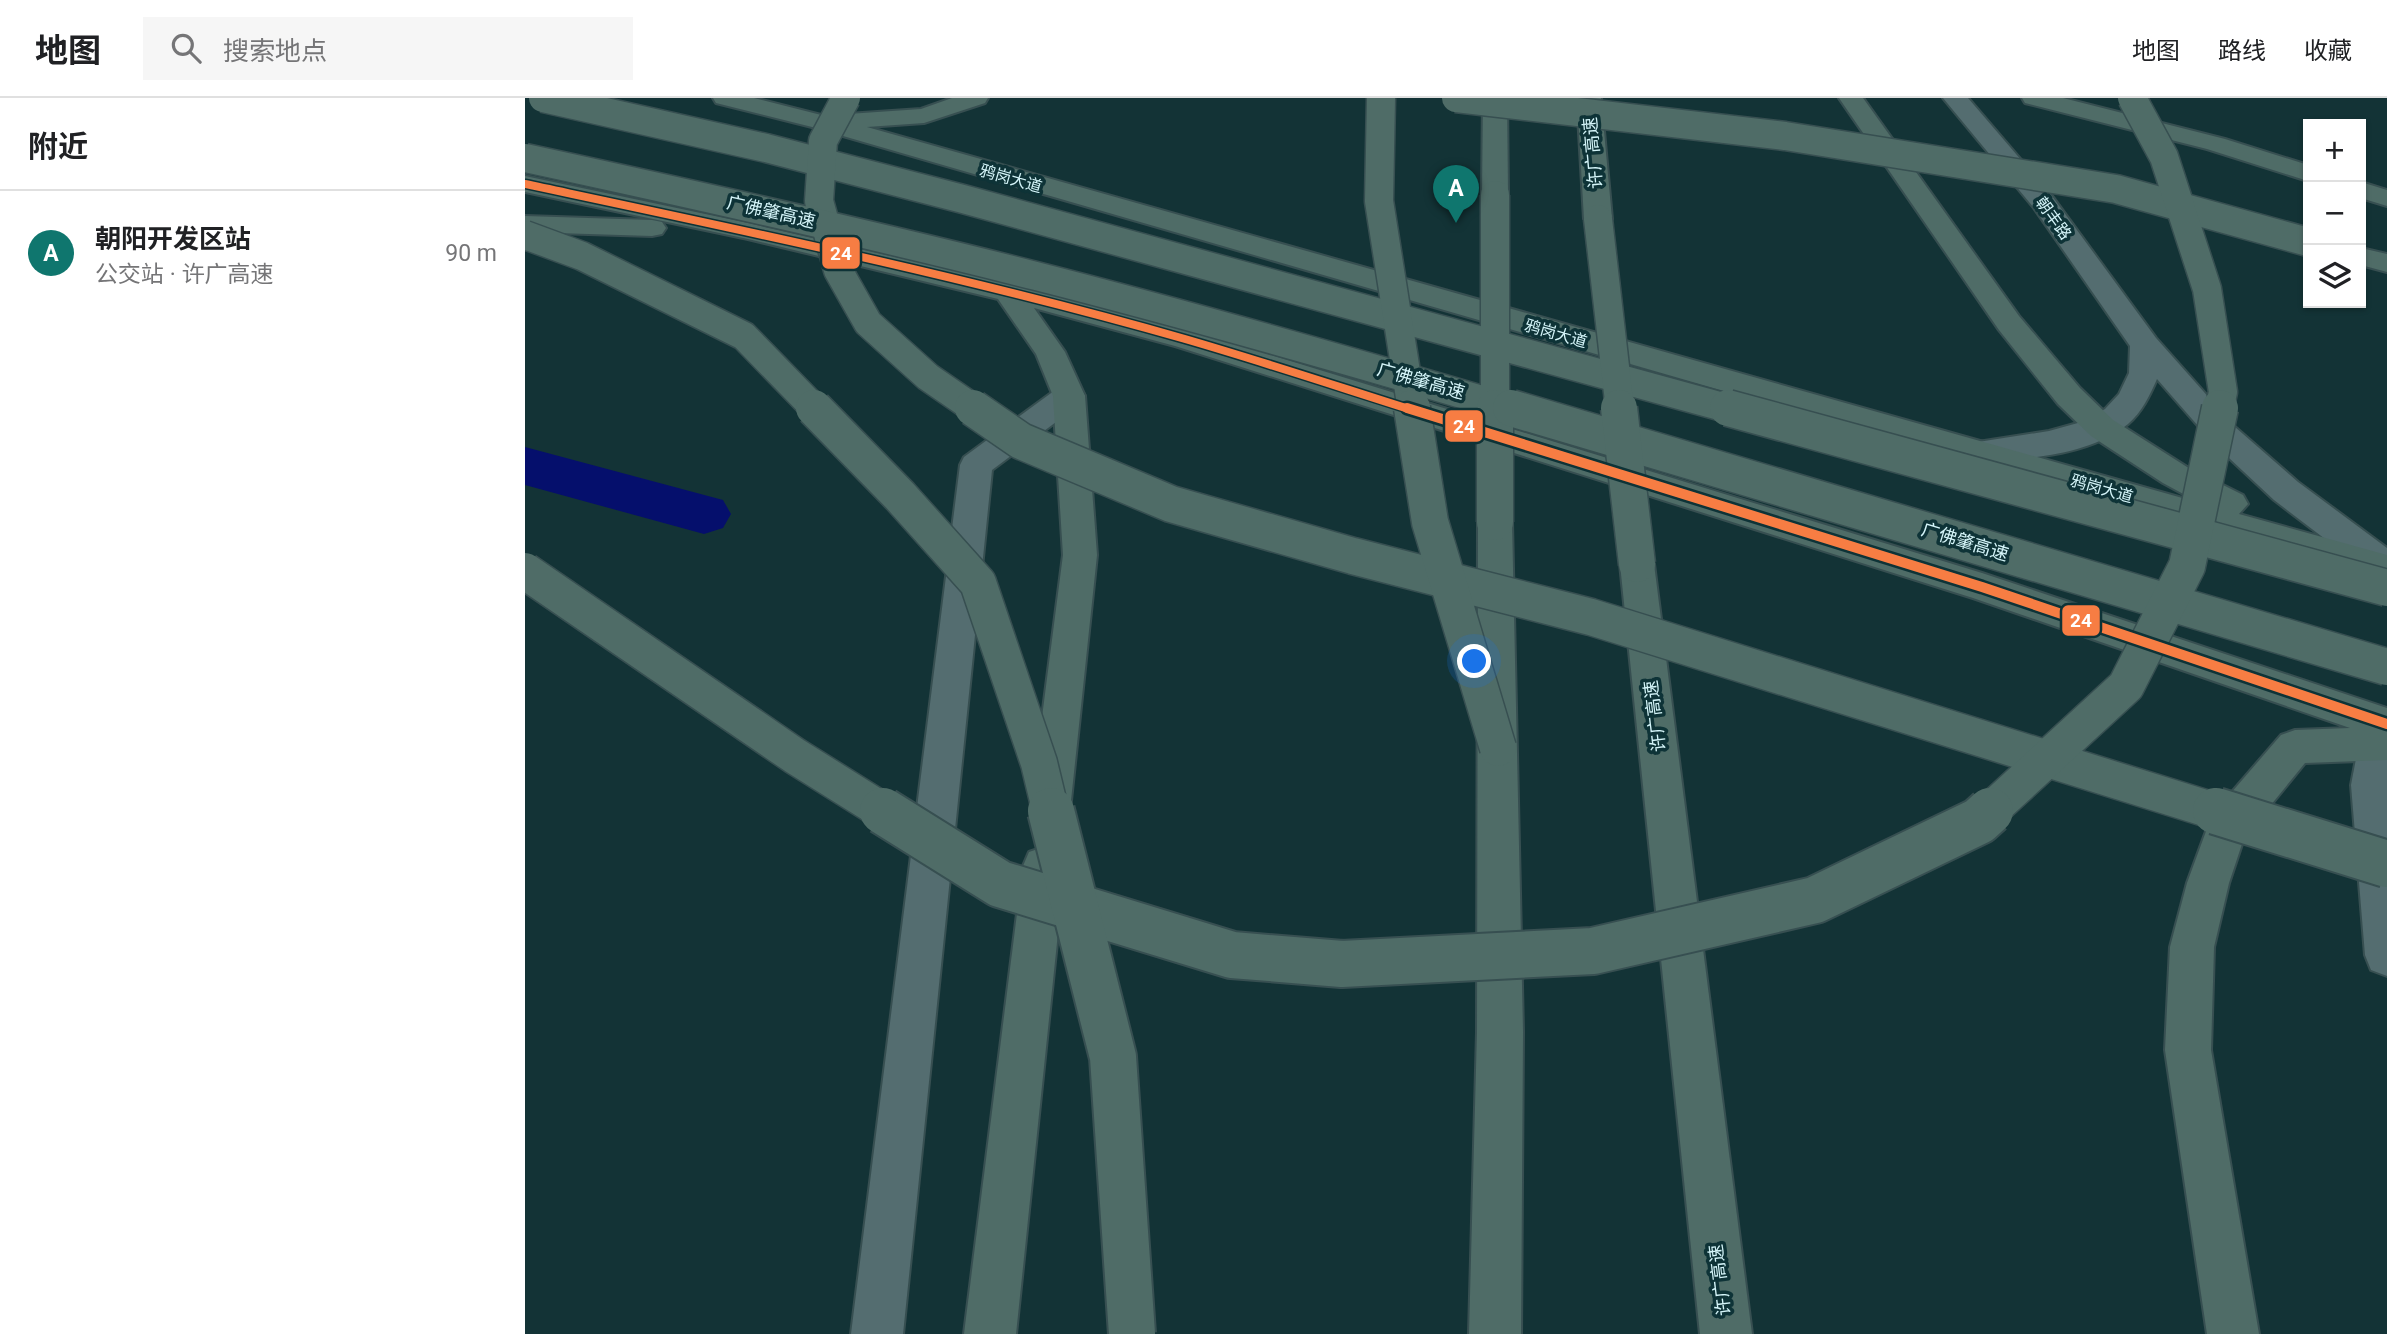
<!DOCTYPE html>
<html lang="zh">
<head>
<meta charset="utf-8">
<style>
	:root { --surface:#fff; --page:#f6f6f6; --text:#202124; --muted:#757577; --line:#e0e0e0; --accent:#0f766e }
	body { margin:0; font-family:Roboto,"Noto Sans SC",sans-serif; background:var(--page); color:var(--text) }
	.controls { position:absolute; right:21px; top:21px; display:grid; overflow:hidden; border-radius:0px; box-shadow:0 2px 5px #0004 }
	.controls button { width:63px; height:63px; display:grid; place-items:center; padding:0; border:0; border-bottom:2px solid var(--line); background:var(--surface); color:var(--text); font:35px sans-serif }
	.you { position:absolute; left:950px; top:564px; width:24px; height:24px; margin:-18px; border:5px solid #fff; border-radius:50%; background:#1a73e8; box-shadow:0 0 0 10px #1a73e833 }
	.badge { display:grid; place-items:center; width:46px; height:46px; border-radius:50%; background:var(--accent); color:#fff; font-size:23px; font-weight:700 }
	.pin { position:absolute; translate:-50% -58px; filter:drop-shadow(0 2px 4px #0008) }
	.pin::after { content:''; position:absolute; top:37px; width:24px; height:21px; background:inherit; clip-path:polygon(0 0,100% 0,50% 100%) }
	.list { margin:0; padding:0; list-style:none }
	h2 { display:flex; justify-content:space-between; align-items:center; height:91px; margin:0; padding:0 28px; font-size:30px }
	h2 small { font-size:23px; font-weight:400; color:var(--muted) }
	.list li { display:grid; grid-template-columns:46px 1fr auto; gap:21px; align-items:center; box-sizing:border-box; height:126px; padding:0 28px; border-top:2px solid var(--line) }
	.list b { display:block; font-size:26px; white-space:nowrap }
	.list p { margin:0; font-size:23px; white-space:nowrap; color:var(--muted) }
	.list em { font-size:23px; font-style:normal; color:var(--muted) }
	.icon { flex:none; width:38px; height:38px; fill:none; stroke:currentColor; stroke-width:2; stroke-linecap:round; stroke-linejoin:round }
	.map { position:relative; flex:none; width:1862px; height:1236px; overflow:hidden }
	header { display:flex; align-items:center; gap:42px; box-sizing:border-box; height:98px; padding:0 35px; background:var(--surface); border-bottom:2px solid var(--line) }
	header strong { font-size:33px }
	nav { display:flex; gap:38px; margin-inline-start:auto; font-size:24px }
	.search { width:490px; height:63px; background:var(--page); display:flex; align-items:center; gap:18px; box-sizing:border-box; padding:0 24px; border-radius:0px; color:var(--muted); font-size:26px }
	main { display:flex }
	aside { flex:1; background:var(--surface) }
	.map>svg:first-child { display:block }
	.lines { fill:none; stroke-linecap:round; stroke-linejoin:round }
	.canal { fill:#050f6c; fill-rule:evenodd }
	.minor-casing { stroke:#374f51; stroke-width:4 }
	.highway-casing { stroke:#374f51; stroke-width:4 }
	.minor { fill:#546d70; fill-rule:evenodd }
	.highway { fill:#4f6c67; fill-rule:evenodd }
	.highway-bridge-far2-casing { stroke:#374f51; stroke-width:31; stroke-linecap:butt }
	.highway-bridge-far1-casing { stroke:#374f51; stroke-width:39; stroke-linecap:butt }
	.highway-bridge-casing { stroke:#374f51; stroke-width:50; stroke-linecap:butt }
	.highway-bridge-far2 { stroke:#4f6c67; stroke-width:28 }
	.highway-bridge-far1 { stroke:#4f6c67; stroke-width:36 }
	.highway-bridge { stroke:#4f6c67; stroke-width:46 }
	.bus-1-far1-casing { stroke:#0e3337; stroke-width:11 }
	.bus-1-casing { stroke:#0e3337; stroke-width:15 }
	.bus-1-far1 { stroke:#f77d43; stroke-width:8 }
	.bus-1 { stroke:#f77d43; stroke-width:10 }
	.labels { text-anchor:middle; stroke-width:7; stroke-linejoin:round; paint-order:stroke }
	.far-street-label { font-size:16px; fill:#d5f5f9; stroke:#0e3337 }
	.street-label { font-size:18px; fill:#d5f5f9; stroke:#0e3337 }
	.line-badge { stroke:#0e3337; stroke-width:2.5 }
	.badge-label { font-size:19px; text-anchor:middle; font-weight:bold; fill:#fff }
</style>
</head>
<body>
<header>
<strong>地图</strong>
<div class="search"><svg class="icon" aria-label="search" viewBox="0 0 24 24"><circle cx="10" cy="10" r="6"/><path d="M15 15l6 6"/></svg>搜索地点</div>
<nav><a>地图</a><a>路线</a><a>收藏</a></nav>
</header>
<main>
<aside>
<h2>附近<small></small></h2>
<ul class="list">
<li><span class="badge">A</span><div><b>朝阳开发区站</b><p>公交站 · 许广高速</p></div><em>90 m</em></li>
</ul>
</aside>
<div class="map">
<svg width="1862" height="1236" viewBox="0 0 1862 1236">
	<rect width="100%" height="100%" fill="#133336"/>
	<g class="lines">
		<path class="canal" d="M0,349L198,402L206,416L198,430L179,436L0,387Z"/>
		<defs>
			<g id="minor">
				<path d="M1418,0H1443L1527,98L1631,240L1710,329L1773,384L1862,450V483L1850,479L1749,402L1688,345L1632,281C1625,297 1617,314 1603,326C1563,359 1499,360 1451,366L1440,362L1435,354L1440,346L1524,333L1560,323L1580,311L1594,296L1604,275L1605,248L1509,110Z"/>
				<path d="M544,287L555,290L560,298L555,306L467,372L378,1236H326L435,367L439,359L533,290Z"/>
				<path d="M1854,628L1862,631V878L1846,872L1840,857L1826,687L1834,645L1840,633Z"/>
			</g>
			<g id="highway">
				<path d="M188,0H229L312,21L323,16L396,11L427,0H463L460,5L399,25L342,29L1675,405L1638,385L1566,338L1533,306L1474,232L1314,0H1338L1494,218L1555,290L1588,322L1662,369L1718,397L1723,406L1714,416L1862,457V485L287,29L191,5Z"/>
				<path d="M958,0H982L983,97L979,103L970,105L961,103L957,97Z"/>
				<path d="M1052,0H1076L1087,121L1083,127L1073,129L1063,127L1059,121Z"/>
				<path d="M1497,0H1538L1700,41L1783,67V83L1682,51L1500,5Z"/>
				<path d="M0,78L223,125L483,185L671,234L1457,475L1862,610V662L1780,665L1719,740L1704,785L1689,849L1686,952L1734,1236H1682L1640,952L1645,849L1662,785L1687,717L1756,637L1770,632L1825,630L1448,500L650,248L509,210L540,254L560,298L572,457L545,712L539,725L525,730L511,725L505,712L538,457L528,298L511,256L473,201L223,141L0,94Z"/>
				<path d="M1836,84L1862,92V108L1836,100Z"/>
				<path d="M0,118L127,122L137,124L141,130L137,136L127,138L0,134Z"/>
				<path d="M1836,150L1862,156V174L1836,167Z"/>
				<path d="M970,411L982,415L987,424L998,934L996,1236H944L952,934L953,424L958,415Z"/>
				<path d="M1112,453L1124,456L1129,466L1227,1236H1175L1095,466L1100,456Z"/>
				<path d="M519,749L534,754L540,768L491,1236H439L498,768L504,754Z"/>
			</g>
		</defs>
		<use href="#minor" class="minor-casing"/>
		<use href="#highway" class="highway-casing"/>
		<use href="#minor" class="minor"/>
		<use href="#highway" class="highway"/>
		<defs>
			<g id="highway-bridge-far2">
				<path d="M18,0L241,50L438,101L1209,312"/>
				<path d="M321,0L298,43L294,103L313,172L343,225L403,279L451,312"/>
				<path d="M856,0L854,103L887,312"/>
				<path d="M931,0L1260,38L1591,91L1783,144"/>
				<path d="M1607,0L1639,59L1682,191L1698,294L1694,312"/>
				<path d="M0,60C171,97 342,135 511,178C672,219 832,265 991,312"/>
				<path d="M970,97V312"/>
				<path d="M1073,121L1095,312"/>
				<path d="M0,137L57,158L219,238L291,312"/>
			</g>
			<g id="highway-bridge-far1">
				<path d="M289,310L375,398L453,485L514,665L526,715"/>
				<path d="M448,310L496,343L646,406L828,458L1066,519L1696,715"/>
				<path d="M887,310L905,424L973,650"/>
				<path d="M970,310V424"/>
				<path d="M986,310L1862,569"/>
				<path d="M1094,310L1112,466"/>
				<path d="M1203,310L1862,490"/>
				<path d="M0,473L270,658L361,715"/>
				<path d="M1463,715L1601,588L1662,468L1695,310"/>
			</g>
			<g id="highway-bridge">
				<path d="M358,713L475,786L707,857L817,866L1068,853L1290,802L1454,723L1465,713"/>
				<path d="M526,713L588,959L607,1236"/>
				<path d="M1691,713L1862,766"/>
			</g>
		</defs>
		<use href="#highway-bridge-far2" class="highway-bridge-far2-casing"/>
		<use href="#highway-bridge-far1" class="highway-bridge-far1-casing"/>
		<use href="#highway-bridge" class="highway-bridge-casing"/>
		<use href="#highway-bridge-far2" class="highway-bridge-far2"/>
		<use href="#highway-bridge-far1" class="highway-bridge-far1"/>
		<use href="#highway-bridge" class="highway-bridge"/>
		<defs>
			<path id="bus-1-far1" d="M0,86C221,133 443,179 660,241C736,263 811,288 887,312"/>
			<path id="bus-1" d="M882,310L1457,489L1862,626"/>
		</defs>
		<use href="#bus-1-far1" class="bus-1-far1-casing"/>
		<use href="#bus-1" class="bus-1-casing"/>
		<use href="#bus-1-far1" class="bus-1-far1"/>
		<use href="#bus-1" class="bus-1"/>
	</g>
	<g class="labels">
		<g class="far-street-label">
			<text transform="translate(486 80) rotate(16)" y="6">鸦岗大道</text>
			<text transform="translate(1529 120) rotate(54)" y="6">朝丰路</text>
			<text transform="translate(1031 235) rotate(16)" y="6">鸦岗大道</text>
			<text transform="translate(1577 390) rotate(16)" y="6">鸦岗大道</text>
		</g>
		<g class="street-label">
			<text transform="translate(1068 55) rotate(-95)" y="6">许广高速</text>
			<text transform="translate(246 114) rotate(13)" y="6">广佛肇高速</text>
			<text transform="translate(896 283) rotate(16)" y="6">广佛肇高速</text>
			<text transform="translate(1440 444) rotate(17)" y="6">广佛肇高速</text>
			<text transform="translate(1130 618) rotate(-97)" y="6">许广高速</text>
			<text transform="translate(1195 1182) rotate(-97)" y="6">许广高速</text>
		</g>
	</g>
	<g class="line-badge">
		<rect x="296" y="138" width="40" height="34" rx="7" fill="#f77d43"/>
		<rect x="919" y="311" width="40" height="34" rx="7" fill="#f77d43"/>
		<rect x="1536" y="506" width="40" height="33" rx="7" fill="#f77d43"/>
	</g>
	<g class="badge-label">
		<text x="316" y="162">24</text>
		<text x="939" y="335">24</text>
		<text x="1556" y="529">24</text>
	</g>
</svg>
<div class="controls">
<button>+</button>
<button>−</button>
<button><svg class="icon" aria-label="layers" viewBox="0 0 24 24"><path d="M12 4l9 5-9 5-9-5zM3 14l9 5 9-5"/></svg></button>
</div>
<div class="you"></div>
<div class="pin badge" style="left:931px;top:125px">A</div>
</div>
</main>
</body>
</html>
